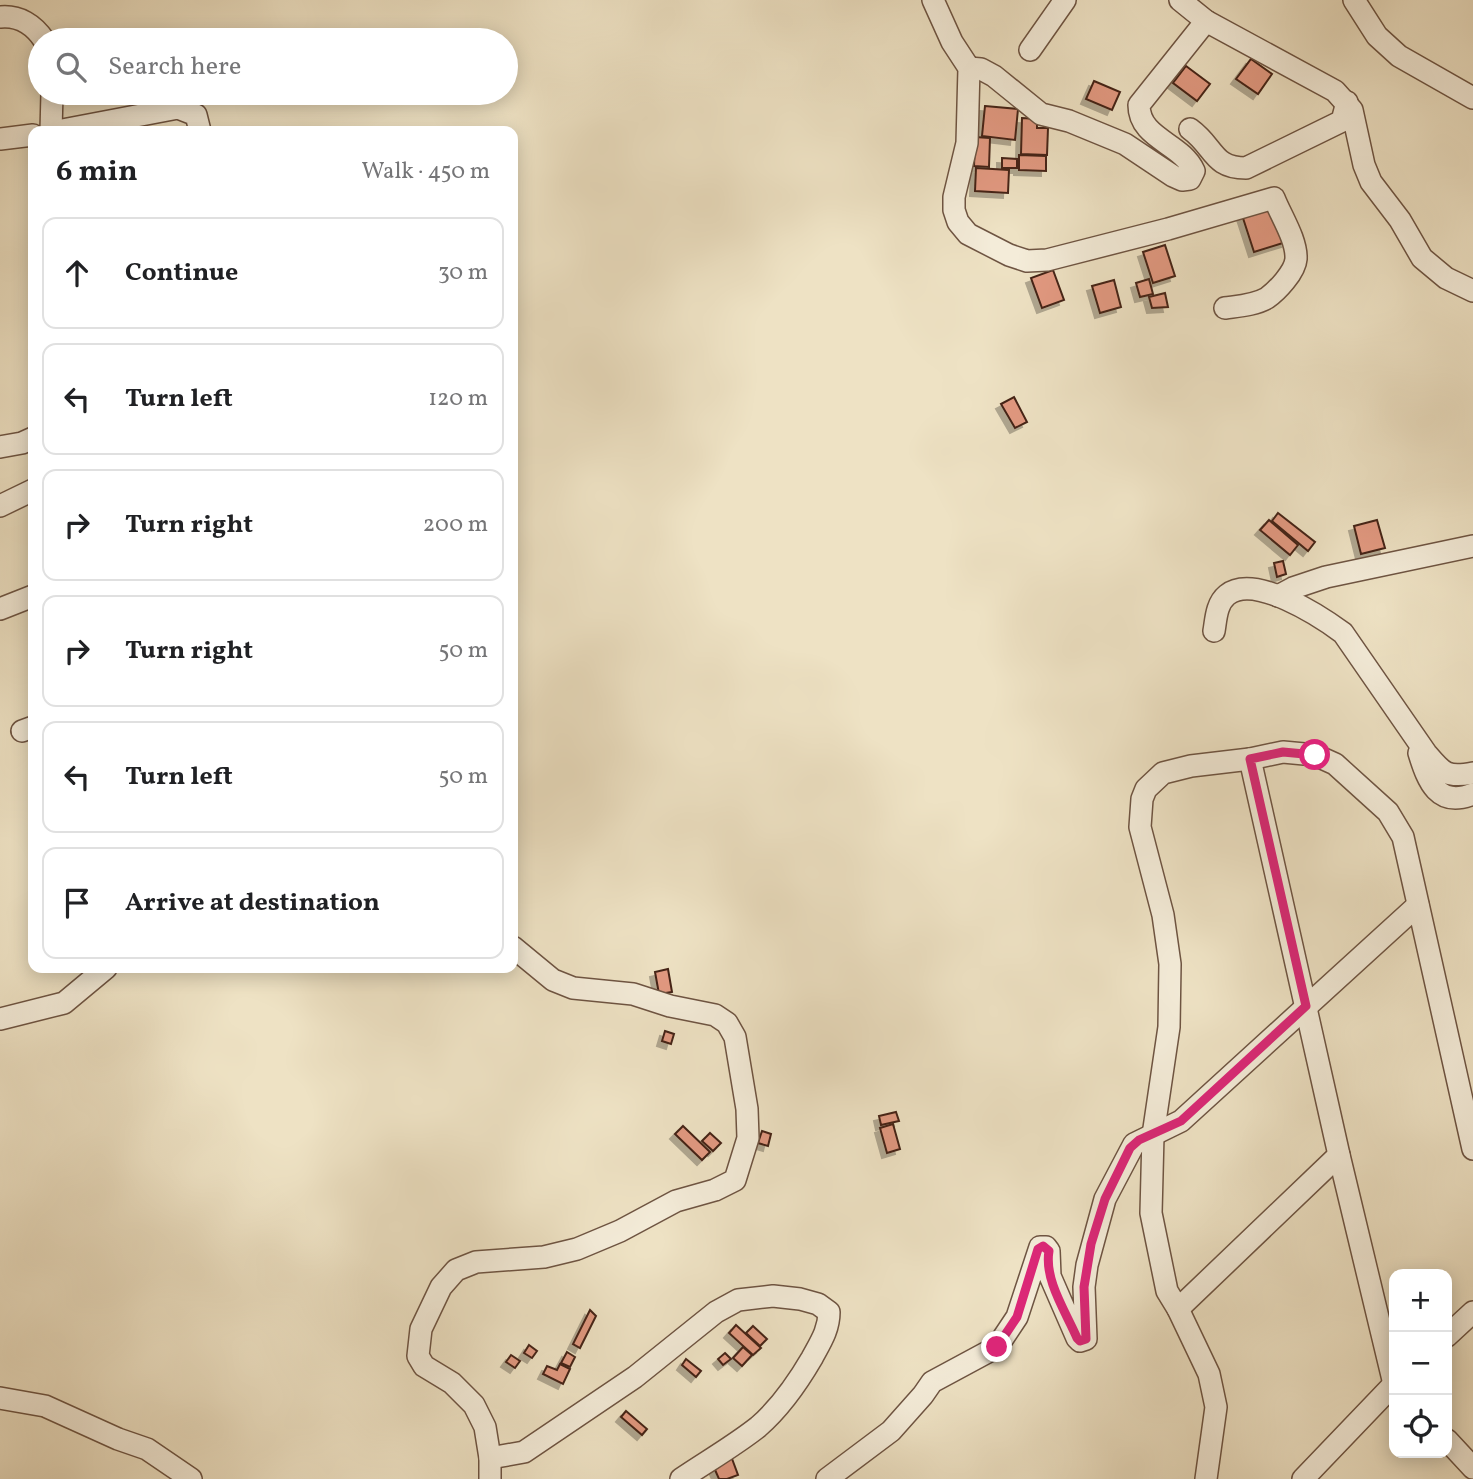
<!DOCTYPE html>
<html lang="en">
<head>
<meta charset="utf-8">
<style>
	:root { --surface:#fff; --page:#f6f6f6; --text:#202124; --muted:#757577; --line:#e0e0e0 }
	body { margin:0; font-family:Vollkorn,serif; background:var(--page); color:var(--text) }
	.controls { position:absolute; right:21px; bottom:21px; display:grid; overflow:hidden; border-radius:14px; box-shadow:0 4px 18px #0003 }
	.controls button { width:63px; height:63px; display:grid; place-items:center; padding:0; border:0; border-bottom:2px solid var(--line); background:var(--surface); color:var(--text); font:35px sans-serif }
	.stop { position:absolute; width:21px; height:21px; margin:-16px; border:5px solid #db2777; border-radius:50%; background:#fff }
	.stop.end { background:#db2777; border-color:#fff; box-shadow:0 2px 7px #0008 }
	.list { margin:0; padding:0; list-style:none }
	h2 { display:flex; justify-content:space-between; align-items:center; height:91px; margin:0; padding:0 28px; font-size:30px }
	h2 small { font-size:23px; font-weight:400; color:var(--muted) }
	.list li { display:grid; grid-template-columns:46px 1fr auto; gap:21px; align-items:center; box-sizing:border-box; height:112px; margin:0 14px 14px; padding:0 14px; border:2px solid var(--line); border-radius:14px }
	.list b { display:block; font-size:26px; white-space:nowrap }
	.list em { font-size:23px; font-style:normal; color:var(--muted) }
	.icon { flex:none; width:38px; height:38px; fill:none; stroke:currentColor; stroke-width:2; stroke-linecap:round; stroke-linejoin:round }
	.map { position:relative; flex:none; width:1473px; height:1479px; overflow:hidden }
	.search { position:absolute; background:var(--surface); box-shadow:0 4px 18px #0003; left:28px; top:28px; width:490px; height:77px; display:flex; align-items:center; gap:18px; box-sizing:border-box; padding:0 24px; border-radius:38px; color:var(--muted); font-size:26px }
	.panel { position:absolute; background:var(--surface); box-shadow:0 4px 18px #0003; left:28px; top:126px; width:490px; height:847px; border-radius:14px }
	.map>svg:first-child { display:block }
	.building { fill:#e29981; stroke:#442416; stroke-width:2; filter:url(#shadow) }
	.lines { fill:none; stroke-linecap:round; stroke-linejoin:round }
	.minor-casing { stroke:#6e5442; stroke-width:24 }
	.minor { stroke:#f4ecd9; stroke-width:21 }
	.route { stroke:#db2777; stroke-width:9 }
</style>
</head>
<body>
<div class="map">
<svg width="1473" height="1479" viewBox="0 0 1473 1479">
	<defs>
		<filter id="shadow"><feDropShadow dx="-5" dy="5" stdDeviation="0" flood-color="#0004"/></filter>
	</defs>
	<rect width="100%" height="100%" fill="#eee2c4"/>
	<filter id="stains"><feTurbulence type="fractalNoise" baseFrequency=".00286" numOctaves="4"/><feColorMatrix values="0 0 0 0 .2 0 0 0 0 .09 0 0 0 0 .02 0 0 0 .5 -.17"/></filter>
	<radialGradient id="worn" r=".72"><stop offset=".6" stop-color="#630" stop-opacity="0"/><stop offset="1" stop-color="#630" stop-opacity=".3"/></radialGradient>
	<g class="building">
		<path d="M1251,59L1272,74L1258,94L1236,79Z"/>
		<path d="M1186,66L1210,84L1197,101L1173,83Z"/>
		<path d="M1094,81L1120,92L1112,110L1086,99Z"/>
		<path d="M985,106L1018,109L1015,140L982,136Z"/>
		<path d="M1022,118L1037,119V128H1048L1047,155L1021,154Z"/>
		<path d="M975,137L990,138L989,167L974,166Z"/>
		<path d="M1019,155L1046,156V171L1019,170Z"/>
		<path d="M1002,158L1017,159V168H1002Z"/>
		<path d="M976,168L1009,170L1008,193L975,191Z"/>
		<path d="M1274,205L1286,242L1254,252L1242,215Z"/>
		<path d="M1165,245L1175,276L1153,283L1143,252Z"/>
		<path d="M1053,270L1064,300L1042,308L1031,278Z"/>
		<path d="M1149,279L1153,294L1140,297L1136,283Z"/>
		<path d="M1114,280L1121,307L1100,313L1092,286Z"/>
		<path d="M1165,293L1168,307L1152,308L1149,297Z"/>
		<path d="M1014,397L1027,422L1015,428L1001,404Z"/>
		<path d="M1278,513L1315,542L1308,551L1272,521Z"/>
		<path d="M1269,520L1298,545L1290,555L1260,530Z"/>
		<path d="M1377,520L1385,548L1361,554L1354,526Z"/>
		<path d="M1283,561L1286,574L1277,577L1274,563Z"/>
		<path d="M668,969L672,992L659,994L655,972Z"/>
		<path d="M665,1031L674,1034L671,1044L662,1041Z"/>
		<path d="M896,1112L899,1121L881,1125L879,1116Z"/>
		<path d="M893,1124L900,1149L887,1153L880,1128Z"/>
		<path d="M683,1126L710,1152L702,1160L675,1134Z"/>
		<path d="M762,1131L771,1134L768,1146L758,1143Z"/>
		<path d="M710,1133L721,1143L713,1151L702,1141Z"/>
		<path d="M590,1310L596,1316L580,1348L573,1344Z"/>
		<path d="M736,1325L761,1348L753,1355L729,1333Z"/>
		<path d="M753,1326L767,1339L760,1346L746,1333Z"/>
		<path d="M529,1345L537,1351L532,1358L524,1353Z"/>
		<path d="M743,1347L752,1355L742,1366L733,1358Z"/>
		<path d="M567,1352L575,1357L570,1367L561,1363Z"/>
		<path d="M725,1353L731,1359L723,1365L718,1359Z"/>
		<path d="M511,1355L520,1361L515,1368L506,1362Z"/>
		<path d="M686,1359L701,1371L696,1377L682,1365Z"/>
		<path d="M560,1364L570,1369L563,1384L543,1374L547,1366L557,1370Z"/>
		<path d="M626,1411L647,1429L642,1435L621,1417Z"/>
		<path d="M731,1456L738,1475L727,1479H719L712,1463Z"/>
	</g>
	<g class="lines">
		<defs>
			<g id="minor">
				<path d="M933,0L952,42L969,68L967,143L954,197V210L958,222L968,234L1009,255L1027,261L1047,260L1168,229L1274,198C1281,216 1297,240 1296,259C1295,272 1277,291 1267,298C1255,305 1239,306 1225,308"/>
				<path d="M1180,0L1206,21L1335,91L1352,110L1364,165L1371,182L1400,220L1422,258L1446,278L1473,291"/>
				<path d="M1354,0L1377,36L1399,56L1473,98"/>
				<path d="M0,17C19,15 34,25 44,40"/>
				<path d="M1030,50L1065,0"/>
				<path d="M969,68L981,69L994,76L1041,114L1069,121L1125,144L1173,176L1182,180L1190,179L1194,171C1182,143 1139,139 1139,105L1206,21"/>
				<path d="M1190,129C1215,147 1212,168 1246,168L1342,121L1347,102"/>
				<path d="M51,131L52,93"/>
				<path d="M57,131L178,108L196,115L200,131"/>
				<path d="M0,139L33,135"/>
				<path d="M0,447L22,443L33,438"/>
				<path d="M0,506L33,490"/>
				<path d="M1278,596L1293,588L1326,577L1473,546"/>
				<path d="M0,609L33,596"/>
				<path d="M1214,631C1216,620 1216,604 1227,595C1254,573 1320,616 1343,633L1426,753C1443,773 1446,778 1473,773"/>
				<path d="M22,731L33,727"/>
				<path d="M1419,753C1428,782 1438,808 1473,794"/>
				<path d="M1250,759L1339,1155L1394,1384"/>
				<path d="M0,1019L64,1003L106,968"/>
				<path d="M1178,1309L1339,1155"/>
				<path d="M1447,1336L1473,1312"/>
				<path d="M0,1398L45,1406L118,1439L147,1449L191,1479"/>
				<path d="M1447,1440L1473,1468"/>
				<path d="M490,1458L524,1452L635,1377L716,1312L738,1300L773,1296L800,1299L818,1304L829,1312C829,1330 820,1343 812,1358C798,1382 780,1408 758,1427C734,1446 706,1462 681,1479"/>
				<path d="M490,1479V1458L485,1427L474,1405L452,1383L424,1366L418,1356L421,1329L441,1287L456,1270L476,1262L544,1257L577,1249L620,1231L676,1201L715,1190L735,1180L748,1138L747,1109L735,1037L727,1023L715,1015L670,1006L633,994L573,988L553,980L513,947"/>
				<path d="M827,1479L891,1431L923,1395L932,1382L997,1347L1017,1317L1040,1247H1046L1049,1251L1050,1276L1077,1338L1080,1341L1086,1339L1084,1287L1087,1265L1105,1199L1134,1144L1181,1121L1418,905"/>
				<path d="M1206,1479L1216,1407L1209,1374L1178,1309L1167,1291L1151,1213L1153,1135L1169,1027L1170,964L1163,915L1140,827L1142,799L1146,789L1163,773L1191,766L1250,759L1283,752L1315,755L1335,764L1388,812L1403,837L1473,1149"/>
				<path d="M1303,1479L1394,1384"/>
			</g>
		</defs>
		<use href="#minor" class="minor-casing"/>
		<use href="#minor" class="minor"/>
	</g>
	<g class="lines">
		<path class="route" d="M997,1347L1017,1317L1038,1249L1043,1246L1049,1251C1044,1280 1066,1312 1077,1338L1080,1341L1086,1339L1084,1287L1091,1244L1105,1199L1130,1148L1139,1140L1181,1121L1306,1006L1250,759L1283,752L1315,755"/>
	</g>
	<rect width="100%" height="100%" filter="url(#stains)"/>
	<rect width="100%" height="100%" fill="url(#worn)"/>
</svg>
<div class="controls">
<button>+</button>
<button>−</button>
<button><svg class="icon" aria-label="locate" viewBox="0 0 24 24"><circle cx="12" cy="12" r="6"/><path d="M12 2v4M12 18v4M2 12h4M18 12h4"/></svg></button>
</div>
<div class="stop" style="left:1315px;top:755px"></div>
<div class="stop end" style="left:997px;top:1347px"></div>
<div class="search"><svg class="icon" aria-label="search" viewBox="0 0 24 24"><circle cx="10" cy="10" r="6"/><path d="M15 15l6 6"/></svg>Search here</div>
<section class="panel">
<h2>6 min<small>Walk · 450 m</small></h2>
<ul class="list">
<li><svg class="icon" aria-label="ahead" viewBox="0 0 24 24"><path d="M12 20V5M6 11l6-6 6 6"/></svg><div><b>Continue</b></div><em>30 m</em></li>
<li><svg class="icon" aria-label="left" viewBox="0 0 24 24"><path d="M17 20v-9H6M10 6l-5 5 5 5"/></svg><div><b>Turn left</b></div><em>120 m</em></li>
<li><svg class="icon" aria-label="right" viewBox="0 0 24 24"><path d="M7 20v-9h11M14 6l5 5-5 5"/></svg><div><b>Turn right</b></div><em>200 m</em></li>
<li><svg class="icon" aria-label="right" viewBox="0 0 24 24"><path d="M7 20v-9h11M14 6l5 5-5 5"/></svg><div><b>Turn right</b></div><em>50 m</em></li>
<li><svg class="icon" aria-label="left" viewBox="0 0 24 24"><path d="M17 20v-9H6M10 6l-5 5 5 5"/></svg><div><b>Turn left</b></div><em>50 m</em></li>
<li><svg class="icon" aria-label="arrive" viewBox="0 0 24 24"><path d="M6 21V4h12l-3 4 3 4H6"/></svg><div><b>Arrive at destination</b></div></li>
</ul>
</section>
</div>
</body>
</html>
